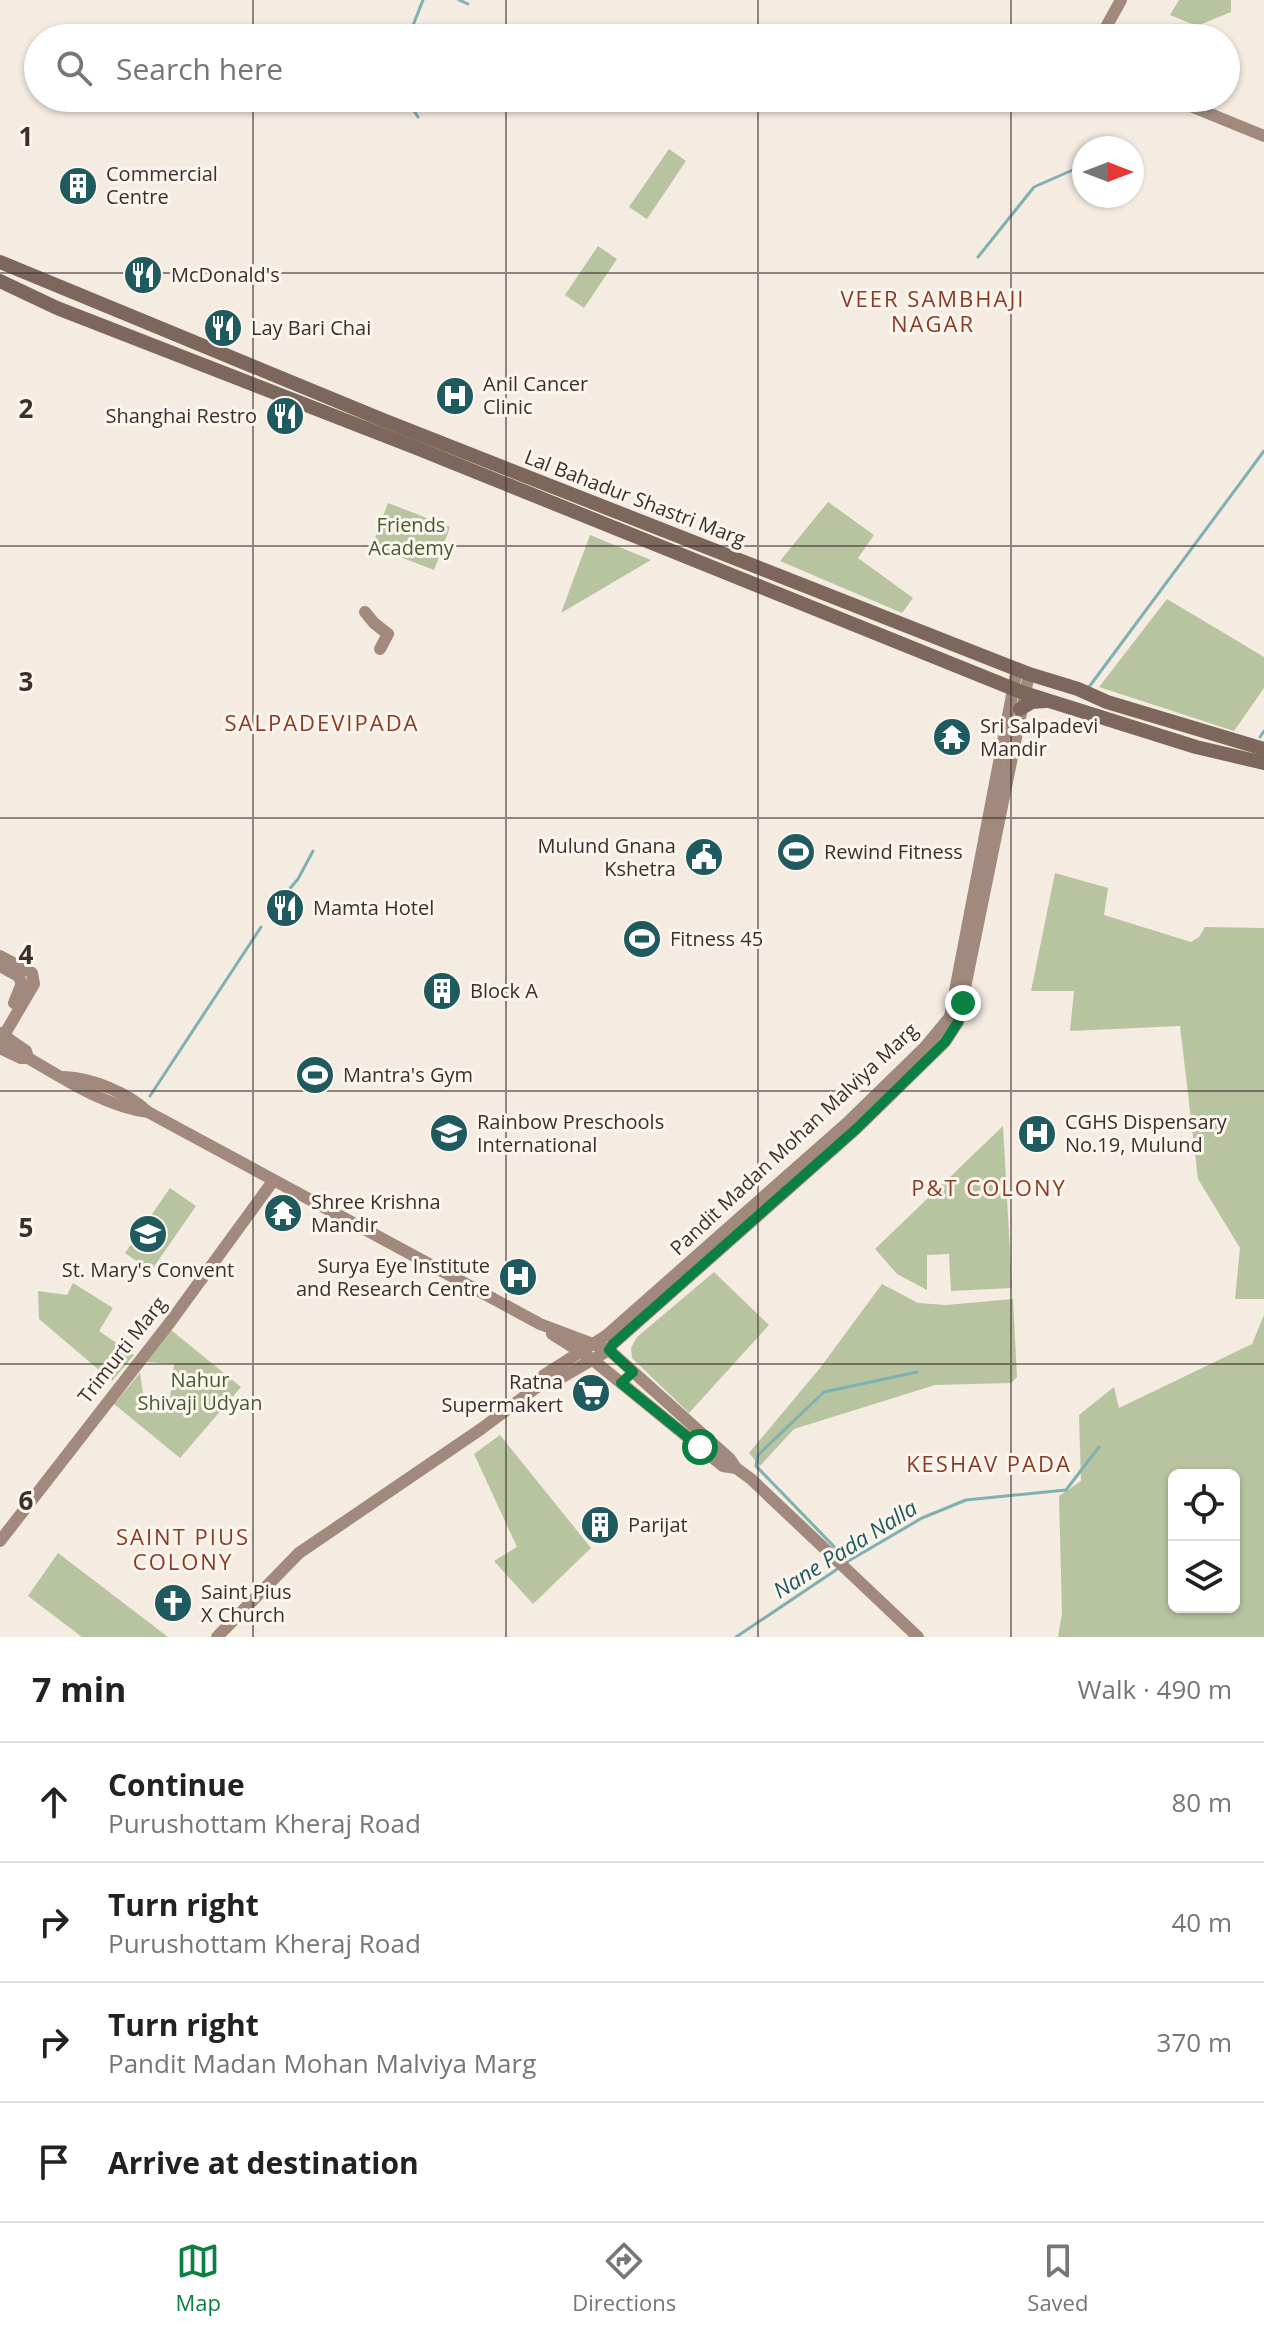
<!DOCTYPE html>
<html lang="en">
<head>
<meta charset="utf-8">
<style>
	:root { --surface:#fff; --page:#f2f2f2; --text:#222; --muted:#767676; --line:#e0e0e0; --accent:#0b8043 }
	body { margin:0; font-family:"Open Sans",sans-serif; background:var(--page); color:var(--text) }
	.controls { position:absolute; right:24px; bottom:24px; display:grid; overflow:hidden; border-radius:12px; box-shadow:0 2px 6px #0004 }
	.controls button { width:72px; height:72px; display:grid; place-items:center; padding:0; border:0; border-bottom:2px solid var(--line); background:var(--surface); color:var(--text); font:40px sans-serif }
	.compass { position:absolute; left:1072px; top:136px; width:72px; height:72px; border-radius:50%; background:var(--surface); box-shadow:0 2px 6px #0004; rotate:90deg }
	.stop { position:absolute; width:24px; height:24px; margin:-18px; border:6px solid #0b8043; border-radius:50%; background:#fff }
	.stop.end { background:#0b8043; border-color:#fff; box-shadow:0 2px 8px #0008 }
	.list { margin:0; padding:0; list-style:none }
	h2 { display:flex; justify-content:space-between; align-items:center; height:104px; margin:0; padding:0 32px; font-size:34px }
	h2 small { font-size:26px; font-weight:400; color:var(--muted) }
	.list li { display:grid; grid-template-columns:52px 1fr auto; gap:24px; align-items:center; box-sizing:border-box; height:120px; padding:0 32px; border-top:2px solid var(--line) }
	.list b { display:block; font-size:30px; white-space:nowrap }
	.list p { margin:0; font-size:26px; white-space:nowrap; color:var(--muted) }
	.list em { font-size:26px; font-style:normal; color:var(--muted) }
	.icon { flex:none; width:44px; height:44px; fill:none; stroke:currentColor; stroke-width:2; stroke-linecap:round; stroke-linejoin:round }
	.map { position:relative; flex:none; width:1264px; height:1637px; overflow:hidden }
	.search { position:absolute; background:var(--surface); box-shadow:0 2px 6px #0004; left:24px; right:24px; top:24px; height:88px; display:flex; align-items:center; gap:20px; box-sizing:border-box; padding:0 28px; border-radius:44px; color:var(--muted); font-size:30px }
	.sheet { height:584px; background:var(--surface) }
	nav { display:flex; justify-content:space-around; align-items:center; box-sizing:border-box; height:112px; border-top:2px solid var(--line); background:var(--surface); font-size:22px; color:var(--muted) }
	nav a { display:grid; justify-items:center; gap:4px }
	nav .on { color:var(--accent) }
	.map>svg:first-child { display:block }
	.green { fill:#b8c4a0; fill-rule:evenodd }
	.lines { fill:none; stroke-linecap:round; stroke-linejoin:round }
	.stream { stroke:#7fb0b2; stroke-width:3 }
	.secondary { stroke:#a18a7d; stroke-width:12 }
	.primary { stroke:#7d675c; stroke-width:14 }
	.route { stroke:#0b8043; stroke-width:10 }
	.grid { fill:none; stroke:#3b302b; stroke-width:2; stroke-opacity:0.55 }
	.labels { text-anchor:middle; stroke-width:6; stroke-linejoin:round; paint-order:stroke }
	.poi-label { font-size:20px; fill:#3b302b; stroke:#fbf5ee; text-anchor:start }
	.street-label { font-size:20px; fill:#3b302b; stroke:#fbf5ee }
	.park-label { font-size:20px; fill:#4a5a2e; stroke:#fbf5ee }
	.neighbourhood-label { font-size:22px; letter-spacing:2px; fill:#8c3b22; stroke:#fbf5ee }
	.water-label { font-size:22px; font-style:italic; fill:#1f5a5e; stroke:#fbf5ee }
	.grid-label { font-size:26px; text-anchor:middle; font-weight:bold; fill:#3b302b; stroke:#fbf5ee; stroke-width:6; stroke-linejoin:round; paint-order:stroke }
</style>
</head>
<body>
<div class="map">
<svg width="1264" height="1637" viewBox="0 0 1264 1637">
	<rect width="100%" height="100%" fill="#f4ebe1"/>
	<g class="green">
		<path d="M1179,0H1231V12L1197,26L1170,15Z"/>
		<path d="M669,149L686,161L647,219L629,207Z"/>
		<path d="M598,246L617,259L584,308L565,295Z"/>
		<path d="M828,502L874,535L858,558L913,598L902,613L780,561Z"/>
		<path d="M388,503L450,527L434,570L372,546Z"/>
		<path d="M590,535L651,560L561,613Z"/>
		<path d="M1167,599L1264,657V688L1234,731L1099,687Z"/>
		<path d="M1055,873L1108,888L1104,915L1191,942L1199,937L1205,927L1264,928V1299H1235L1240,1248L1198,1179L1180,1026L1070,1031L1074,991H1031Z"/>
		<path d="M1003,1126L1012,1288L951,1291L949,1254L927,1255V1290L897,1274L875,1249Z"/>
		<path d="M170,1188L196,1206L151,1271L125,1253Z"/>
		<path d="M714,1272L769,1325L689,1413L632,1358L631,1348L637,1337Z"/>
		<path d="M73,1283L113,1308L99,1331L134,1355L112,1381L39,1319L38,1291L67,1295Z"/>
		<path d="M882,1284L918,1303L946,1305L1013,1299L1017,1377L1011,1383L935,1385L794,1429L760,1466L749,1453L820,1368Z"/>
		<path d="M1264,1315V1637H1058L1062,1613L1059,1496L1081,1481L1079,1415L1114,1387L1119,1408L1252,1344ZM1174,1475H1234V1607H1174Z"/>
		<path d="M171,1330L241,1387L180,1458L114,1404L140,1373L145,1407L169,1408L174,1364L146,1362Z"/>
		<path d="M500,1435L591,1548L533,1604L494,1561L517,1547L474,1454Z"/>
		<path d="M58,1553L168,1637H82L28,1596Z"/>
	</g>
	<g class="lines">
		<g class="stream">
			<path d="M459,0L468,4"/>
			<path d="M408,38L423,0"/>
			<path d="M406,98L418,117"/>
			<path d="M978,257L1034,187L1075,169"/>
			<path d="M1089,687L1264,451"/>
			<path d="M1260,737L1264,731"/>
			<path d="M276,905L298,879L313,851"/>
			<path d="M150,1096L261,927"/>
			<path d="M847,1560L756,1466L758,1455L824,1392L917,1372"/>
			<path d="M845,1563L922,1518L966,1500L1066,1490L1099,1447"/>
			<path d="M736,1637L839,1568"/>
		</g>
		<g class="secondary">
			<path d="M1100,38L1121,0"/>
			<path d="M1171,98L1264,136"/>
			<path d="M365,612L374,623L388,634L380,649"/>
			<path d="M0,956L32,973L34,984L0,1042"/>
			<path d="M0,966L18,976L22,983L14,1003"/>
			<path d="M0,1033L26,1051L28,1058"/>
			<path d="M0,1048L21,1058H28C65,1079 106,1107 148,1112"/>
			<path d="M64,1077C92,1078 128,1093 148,1112L540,1324L609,1350L730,1459L736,1468L751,1479L918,1637"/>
			<path d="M552,1334L593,1360L723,1466L736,1468"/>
			<path d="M537,1387L552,1383L609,1350L613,1344L856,1129L945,1042L958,1022L1029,674"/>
			<path d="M0,1541L171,1321L273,1181"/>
			<path d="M217,1637L299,1553L481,1429L537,1387L544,1375L607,1335L847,1123L925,1047L950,1017L1017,669"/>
		</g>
		<g class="primary">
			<path d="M0,262L383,420L1029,674L1078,689L1107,702L1264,749"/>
			<path d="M0,281L57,308L414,447L1024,693L1196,747L1264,763"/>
			<path d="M1020,709L1032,702L1045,701"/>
		</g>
	</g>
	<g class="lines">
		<path class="route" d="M700,1447L621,1383L633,1372L609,1350L613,1344L856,1129L945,1042L958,1022L963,1003"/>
	</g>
	<path class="grid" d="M253,0V38M506,0V38M758,0V38M1011,0V38M253,98V1637M506,98V1637M758,98V1637M1011,98V1637M0,273H1264M0,546H1264M0,818H1264M0,1091H1264M0,1364H1264"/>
	<defs>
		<symbol id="building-disc" viewBox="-11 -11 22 22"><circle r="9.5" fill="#1f5a5e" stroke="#fbf5ee"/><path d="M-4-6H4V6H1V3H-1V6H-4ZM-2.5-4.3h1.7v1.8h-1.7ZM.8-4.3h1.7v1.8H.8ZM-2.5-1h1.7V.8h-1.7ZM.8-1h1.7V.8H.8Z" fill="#fff"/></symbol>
		<symbol id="restaurant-disc" viewBox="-11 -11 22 22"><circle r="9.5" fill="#1f5a5e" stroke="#fbf5ee"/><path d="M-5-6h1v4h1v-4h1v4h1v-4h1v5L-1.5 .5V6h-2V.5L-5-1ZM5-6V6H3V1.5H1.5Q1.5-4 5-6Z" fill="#fff"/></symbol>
		<symbol id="hospital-disc" viewBox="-11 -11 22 22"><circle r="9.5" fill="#1f5a5e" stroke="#fbf5ee"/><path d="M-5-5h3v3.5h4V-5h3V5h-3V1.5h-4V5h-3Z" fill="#fff"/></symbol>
		<symbol id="temple-disc" viewBox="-11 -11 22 22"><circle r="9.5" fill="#1f5a5e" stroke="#fbf5ee"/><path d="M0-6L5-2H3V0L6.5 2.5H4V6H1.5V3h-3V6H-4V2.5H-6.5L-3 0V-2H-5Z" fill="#fff"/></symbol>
		<symbol id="stadium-disc" viewBox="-11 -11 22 22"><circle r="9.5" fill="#1f5a5e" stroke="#fbf5ee"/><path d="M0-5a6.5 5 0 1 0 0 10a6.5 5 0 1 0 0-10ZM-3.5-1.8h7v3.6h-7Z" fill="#fff"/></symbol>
		<symbol id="civic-disc" viewBox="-11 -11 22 22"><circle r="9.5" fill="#1f5a5e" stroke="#fbf5ee"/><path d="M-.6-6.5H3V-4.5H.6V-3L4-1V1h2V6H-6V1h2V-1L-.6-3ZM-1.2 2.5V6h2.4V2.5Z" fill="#fff"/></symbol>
		<symbol id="school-disc" viewBox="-11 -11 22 22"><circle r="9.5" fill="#1f5a5e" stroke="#fbf5ee"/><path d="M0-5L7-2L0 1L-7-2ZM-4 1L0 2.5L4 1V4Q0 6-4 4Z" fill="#fff"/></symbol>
		<symbol id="supermarket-disc" viewBox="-11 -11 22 22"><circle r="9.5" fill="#1f5a5e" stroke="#fbf5ee"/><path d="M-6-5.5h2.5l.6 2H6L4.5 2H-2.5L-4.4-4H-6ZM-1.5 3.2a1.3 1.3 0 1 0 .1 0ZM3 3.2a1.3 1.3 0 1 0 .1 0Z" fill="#fff"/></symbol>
		<symbol id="church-disc" viewBox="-11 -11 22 22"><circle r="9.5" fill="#1f5a5e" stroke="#fbf5ee"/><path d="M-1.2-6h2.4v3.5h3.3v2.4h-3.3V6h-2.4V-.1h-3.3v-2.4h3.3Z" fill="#fff"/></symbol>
	</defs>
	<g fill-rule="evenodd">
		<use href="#building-disc" x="56" y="164" width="44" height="44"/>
		<use href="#restaurant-disc" x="121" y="253" width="44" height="44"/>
		<use href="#restaurant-disc" x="201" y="306" width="44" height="44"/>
		<use href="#hospital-disc" x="433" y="374" width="44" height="44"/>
		<use href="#restaurant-disc" x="263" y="394" width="44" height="44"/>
		<use href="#temple-disc" x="930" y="715" width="44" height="44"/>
		<use href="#stadium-disc" x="774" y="830" width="44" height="44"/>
		<use href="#civic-disc" x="682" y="835" width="44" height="44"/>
		<use href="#restaurant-disc" x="263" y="886" width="44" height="44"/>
		<use href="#stadium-disc" x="620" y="917" width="44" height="44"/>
		<use href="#building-disc" x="420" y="969" width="44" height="44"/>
		<use href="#stadium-disc" x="293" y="1053" width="44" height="44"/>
		<use href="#school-disc" x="427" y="1111" width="44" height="44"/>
		<use href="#hospital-disc" x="1015" y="1112" width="44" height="44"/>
		<use href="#temple-disc" x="261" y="1191" width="44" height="44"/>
		<use href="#school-disc" x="126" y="1212" width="44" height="44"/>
		<use href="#hospital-disc" x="496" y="1255" width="44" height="44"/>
		<use href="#supermarket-disc" x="569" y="1371" width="44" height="44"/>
		<use href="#building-disc" x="578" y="1503" width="44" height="44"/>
		<use href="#church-disc" x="151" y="1581" width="44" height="44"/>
	</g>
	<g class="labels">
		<g class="poi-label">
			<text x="106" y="181">Commercial<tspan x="106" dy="23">Centre</tspan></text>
			<text x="171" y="282">McDonald's</text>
			<text x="251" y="335">Lay Bari Chai</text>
			<text x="483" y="391">Anil Cancer<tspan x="483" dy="23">Clinic</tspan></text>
			<text x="257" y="423" text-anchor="end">Shanghai Restro</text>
			<text x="980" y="733">Sri Salpadevi<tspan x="980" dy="23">Mandir</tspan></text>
			<text x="676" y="853" text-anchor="end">Mulund Gnana<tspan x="676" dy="23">Kshetra</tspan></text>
			<text x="824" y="859">Rewind Fitness</text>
			<text x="313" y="915">Mamta Hotel</text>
			<text x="670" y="946">Fitness 45</text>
			<text x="470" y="998">Block A</text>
			<text x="343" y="1082">Mantra's Gym</text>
			<text x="477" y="1129">Rainbow Preschools<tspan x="477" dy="23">International</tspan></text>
			<text x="1065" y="1129">CGHS Dispensary<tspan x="1065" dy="23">No.19, Mulund</tspan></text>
			<text x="311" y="1209">Shree Krishna<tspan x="311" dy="23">Mandir</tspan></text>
			<text x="490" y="1273" text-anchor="end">Surya Eye Institute<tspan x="490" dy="23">and Research Centre</tspan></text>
			<text x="148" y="1277" text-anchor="middle">St. Mary's Convent</text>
			<text x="563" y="1389" text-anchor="end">Ratna<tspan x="563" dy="23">Supermakert</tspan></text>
			<text x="628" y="1532">Parijat</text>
			<text x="201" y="1599">Saint Pius<tspan x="201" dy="23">X Church</tspan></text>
		</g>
		<g class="street-label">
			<text transform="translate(635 498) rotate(21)" y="7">Lal Bahadur Shastri Marg</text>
			<text transform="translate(794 1139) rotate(-43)" y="7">Pandit Madan Mohan Malviya Marg</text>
			<text transform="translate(122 1350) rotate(-52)" y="7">Trimurti Marg</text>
		</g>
		<g class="park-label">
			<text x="411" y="532">Friends<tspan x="411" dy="23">Academy</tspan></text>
			<text x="200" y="1387">Nahur<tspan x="200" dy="23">Shivaji Udyan</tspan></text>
		</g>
		<g class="neighbourhood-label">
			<text x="933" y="307">VEER SAMBHAJI<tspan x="933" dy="25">NAGAR</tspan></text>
			<text x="322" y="731">SALPADEVIPADA</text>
			<text x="989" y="1196">P&amp;T COLONY</text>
			<text x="989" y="1472">KESHAV PADA</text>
			<text x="183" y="1545">SAINT PIUS<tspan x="183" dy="25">COLONY</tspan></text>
		</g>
		<g class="water-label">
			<text transform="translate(845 1549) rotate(-32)" y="8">Nane Pada Nalla</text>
		</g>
	</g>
	<g class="grid-label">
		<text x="26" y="146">1</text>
		<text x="26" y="418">2</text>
		<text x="26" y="691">3</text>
		<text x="26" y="964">4</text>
		<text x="26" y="1237">5</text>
		<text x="26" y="1510">6</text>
	</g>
</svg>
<div class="controls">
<button><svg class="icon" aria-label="locate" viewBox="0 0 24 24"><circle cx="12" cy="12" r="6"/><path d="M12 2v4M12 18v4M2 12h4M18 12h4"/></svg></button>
<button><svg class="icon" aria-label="layers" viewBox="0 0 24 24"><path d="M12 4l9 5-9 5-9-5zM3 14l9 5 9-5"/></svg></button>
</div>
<svg class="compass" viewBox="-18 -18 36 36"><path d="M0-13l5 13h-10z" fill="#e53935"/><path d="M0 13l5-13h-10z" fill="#767676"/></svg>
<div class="stop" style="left:700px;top:1447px"></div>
<div class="stop end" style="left:963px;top:1003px"></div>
<div class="search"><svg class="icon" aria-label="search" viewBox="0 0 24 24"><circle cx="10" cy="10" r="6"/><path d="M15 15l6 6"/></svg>Search here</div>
</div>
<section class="sheet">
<h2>7 min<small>Walk · 490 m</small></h2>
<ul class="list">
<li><svg class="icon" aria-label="ahead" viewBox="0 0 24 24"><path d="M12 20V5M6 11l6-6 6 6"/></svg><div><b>Continue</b><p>Purushottam Kheraj Road</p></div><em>80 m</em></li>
<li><svg class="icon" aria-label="right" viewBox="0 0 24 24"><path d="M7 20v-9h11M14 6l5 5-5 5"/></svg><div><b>Turn right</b><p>Purushottam Kheraj Road</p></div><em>40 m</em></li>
<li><svg class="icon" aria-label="right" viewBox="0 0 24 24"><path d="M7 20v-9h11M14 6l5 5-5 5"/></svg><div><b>Turn right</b><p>Pandit Madan Mohan Malviya Marg</p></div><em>370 m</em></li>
<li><svg class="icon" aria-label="arrive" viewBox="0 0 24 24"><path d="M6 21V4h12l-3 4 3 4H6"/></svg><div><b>Arrive at destination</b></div></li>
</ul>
</section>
<nav>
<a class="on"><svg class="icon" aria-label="map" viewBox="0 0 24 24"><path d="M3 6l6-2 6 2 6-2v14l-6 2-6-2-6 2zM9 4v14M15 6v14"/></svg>Map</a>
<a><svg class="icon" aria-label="directions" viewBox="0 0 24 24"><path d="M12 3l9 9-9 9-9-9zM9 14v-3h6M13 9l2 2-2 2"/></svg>Directions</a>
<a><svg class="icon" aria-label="saved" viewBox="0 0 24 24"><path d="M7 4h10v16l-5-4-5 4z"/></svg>Saved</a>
</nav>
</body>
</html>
